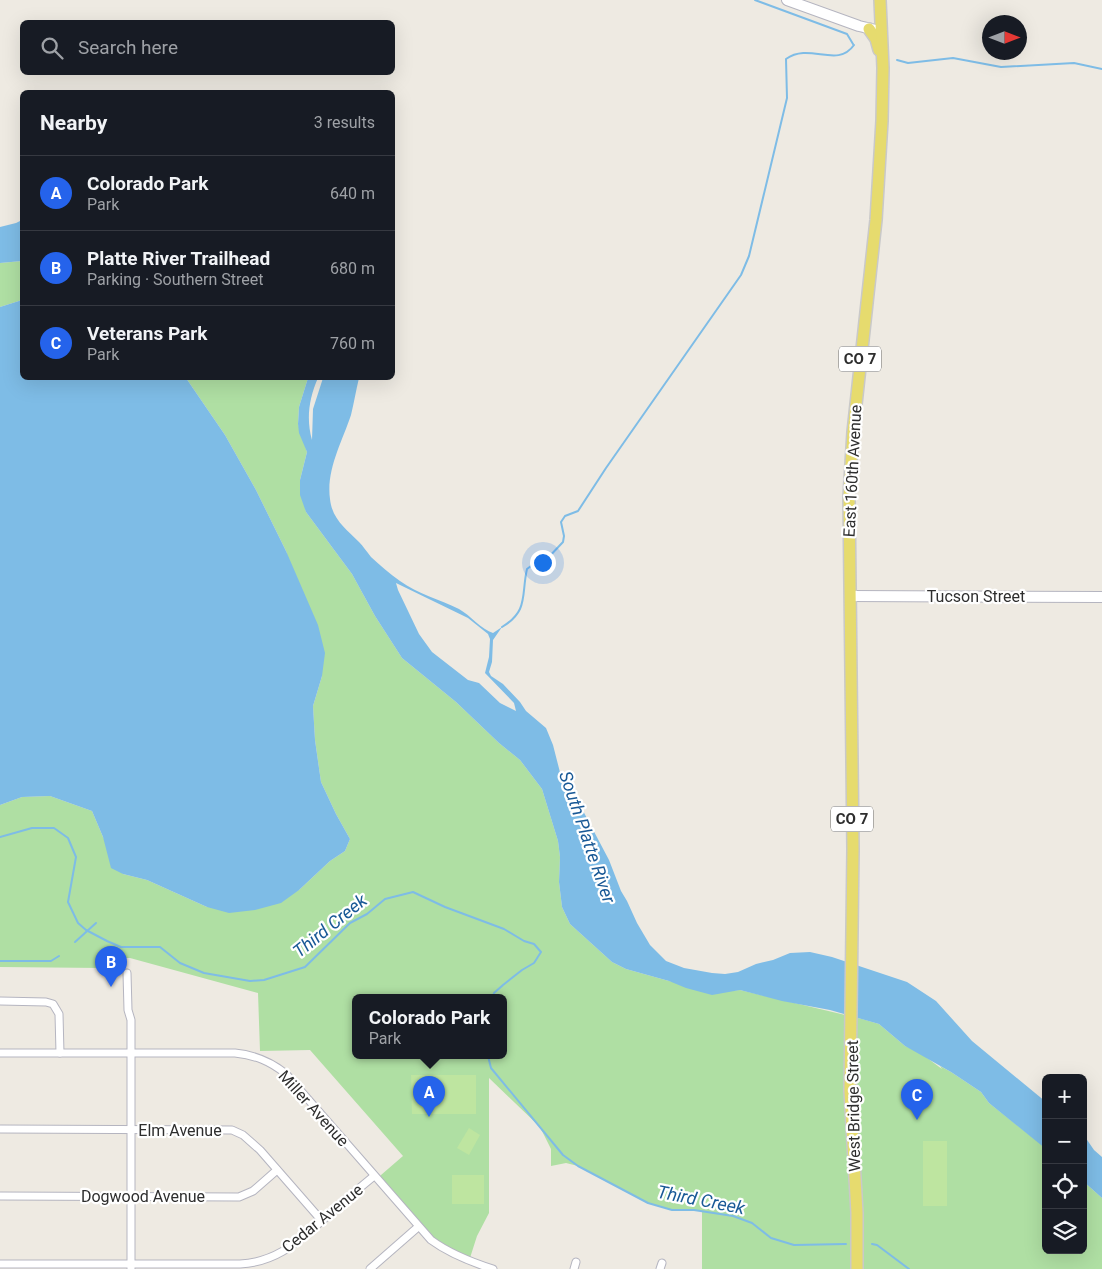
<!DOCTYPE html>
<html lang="en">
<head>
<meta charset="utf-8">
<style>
	:root { --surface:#171b24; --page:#242831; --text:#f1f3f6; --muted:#9ea1a6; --line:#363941; --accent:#2563eb }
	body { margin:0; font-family:Roboto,sans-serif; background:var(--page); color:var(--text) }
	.controls { position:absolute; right:15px; bottom:15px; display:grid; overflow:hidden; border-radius:8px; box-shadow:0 5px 20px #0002 }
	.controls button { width:45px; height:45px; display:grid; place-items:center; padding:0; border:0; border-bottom:1px solid var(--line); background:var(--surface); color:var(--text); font:25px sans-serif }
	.compass { position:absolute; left:982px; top:15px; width:45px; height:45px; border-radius:50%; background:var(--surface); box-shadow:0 5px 20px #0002; rotate:90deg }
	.you { position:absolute; left:542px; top:562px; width:18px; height:18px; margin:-12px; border:4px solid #fff; border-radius:50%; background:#1a73e8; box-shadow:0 0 0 8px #1a73e833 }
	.badge { display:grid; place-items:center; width:32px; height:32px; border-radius:50%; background:var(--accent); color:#fff; font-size:16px; font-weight:700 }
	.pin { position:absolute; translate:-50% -41px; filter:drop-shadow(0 1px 2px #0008) }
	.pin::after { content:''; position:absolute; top:26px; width:18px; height:15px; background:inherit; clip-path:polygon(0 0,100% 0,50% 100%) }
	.popup { position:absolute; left:352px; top:994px; width:155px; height:65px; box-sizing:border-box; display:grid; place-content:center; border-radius:8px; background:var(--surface); filter:drop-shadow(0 1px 4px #0005); font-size:16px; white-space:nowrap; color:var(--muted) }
	.popup b { font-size:19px; color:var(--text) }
	.popup::after { content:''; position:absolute; left:50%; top:100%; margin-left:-10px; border:10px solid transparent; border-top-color:var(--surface) }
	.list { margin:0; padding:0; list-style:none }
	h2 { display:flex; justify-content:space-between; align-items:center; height:65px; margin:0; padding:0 20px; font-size:21px }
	h2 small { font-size:16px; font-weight:400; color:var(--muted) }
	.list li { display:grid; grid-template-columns:32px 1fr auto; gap:15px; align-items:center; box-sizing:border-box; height:75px; padding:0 20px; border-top:1px solid var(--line) }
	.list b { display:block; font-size:19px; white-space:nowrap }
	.list p { margin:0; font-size:16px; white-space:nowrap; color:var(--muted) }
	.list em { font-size:16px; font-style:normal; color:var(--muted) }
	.icon { flex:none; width:28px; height:28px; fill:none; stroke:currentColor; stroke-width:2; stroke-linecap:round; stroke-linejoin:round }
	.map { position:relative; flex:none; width:1102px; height:1269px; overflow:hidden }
	.search { position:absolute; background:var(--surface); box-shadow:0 5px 20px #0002; left:20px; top:20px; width:375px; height:55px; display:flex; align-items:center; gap:12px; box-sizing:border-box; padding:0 18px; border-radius:8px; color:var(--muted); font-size:19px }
	.panel { position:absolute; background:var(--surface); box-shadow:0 5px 20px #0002; left:20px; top:90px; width:375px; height:290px; border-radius:8px }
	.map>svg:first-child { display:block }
	.green { fill:#afdfa3; fill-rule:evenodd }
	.pitch { fill:#bee5a0 }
	.water { fill:#7ebce6; fill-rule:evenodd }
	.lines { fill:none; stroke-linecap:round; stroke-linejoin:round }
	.stream { stroke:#7ebce6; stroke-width:2 }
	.street-casing { stroke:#b5b5c0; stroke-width:9 }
	.secondary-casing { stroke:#b5b5c0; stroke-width:12 }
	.primary-casing { stroke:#c9c9c9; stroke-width:14 }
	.street { stroke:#fff; stroke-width:7 }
	.secondary { stroke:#fff; stroke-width:10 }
	.primary { stroke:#e6db6e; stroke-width:11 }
	.labels { text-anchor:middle; stroke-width:4.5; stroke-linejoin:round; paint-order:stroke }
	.shield { fill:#fff; stroke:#6d6d6d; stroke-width:1 }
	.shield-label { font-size:15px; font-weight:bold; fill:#2e2e2e }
	.street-label { font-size:16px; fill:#2e2e2e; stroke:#fff }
	.water-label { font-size:18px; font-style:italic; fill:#195996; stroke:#fff }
</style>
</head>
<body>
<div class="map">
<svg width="1102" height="1269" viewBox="0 0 1102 1269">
	<rect width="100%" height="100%" fill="#eeeae2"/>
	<g class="green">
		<path d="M22,261V300L0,307V263Z"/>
		<path d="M186,378H308L299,407L298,424L307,452L300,480L306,512L352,574L375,616L402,658L456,702L499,743L520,760L542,789L558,841L560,857L559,882L562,907L570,924L612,962L626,969L669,981L726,991L740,990L862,1019L879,1024L905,1046L919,1052L942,1069L940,1066L951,1072L981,1092L989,1103L1046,1148V1250H1083V1181L1102,1198V1269H702V1211L672,1210L648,1203L578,1166L566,1163L551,1166V1149L540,1127L489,1078V1213L477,1236L469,1261L445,1250L378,1180L381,1175L403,1156L310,1050L260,1051L258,993L130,958H103L102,968L0,967V805L22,797L50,796L92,811L103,837L123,874L147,880L207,907L299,890L330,861L345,851L350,839L336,814L321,782L315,740L313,706L322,676L286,551L256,490L225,435ZM355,998H503V1056H355Z"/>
	</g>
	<g class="pitch">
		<path d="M411,1075H476V1114H412Z"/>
		<path d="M469,1128L480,1135L469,1155L457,1148Z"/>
		<rect x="923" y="1141" width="24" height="65"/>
		<rect x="452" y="1175" width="32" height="29"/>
	</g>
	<g class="water">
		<path d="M22,220V261L0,263V227L16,223Z"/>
		<path d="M22,300V378H186L225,435L256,490L286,551L318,625L325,653L322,676L313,706L315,740L321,782L336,814L350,839L345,851L330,861L299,890L281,903L255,910L229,913L207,907L147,880L123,874L111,868L103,837L92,811L50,796L22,797L0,805V307Z"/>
		<path d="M308,378H318C309,398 306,419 312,440L313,409L323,378H359C356,390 354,403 351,415C342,442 326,470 330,499C332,519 346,529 359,542C363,546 367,552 371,557C380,565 390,574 400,581C418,594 439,599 459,609C470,615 482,630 493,633L502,627L493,640L492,662L489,672L491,676L503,684L520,702L526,711L546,728L553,745L563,784L581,807L609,860L621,891L627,901L637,923L650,945L666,961L684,968L712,973L725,974L738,972L756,964L773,960L790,953L810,952L832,957L907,982L936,1001L972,1041L1046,1102V1149L989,1103L981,1092L951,1072L905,1046L879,1024L830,1010L782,1001L740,990L712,995L686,988L669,981L626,969L612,962L570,924L562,907L559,882L560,857L558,841L542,789L520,760L499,743L456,702L402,658L375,616L352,574L306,512L300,495V480L307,452L299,433L298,424L299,407ZM396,583L468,618L488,634L490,639L489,657L485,673L514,703L516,711L500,703L479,683L468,680L432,652L419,634L398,590Z"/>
		<path d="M1083,1134L1094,1150L1102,1157V1198L1083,1181Z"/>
	</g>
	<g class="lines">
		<g class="stream">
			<path d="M755,0L847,34L853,44"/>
			<path d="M897,60L908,63L953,58L1001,67L1074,63L1102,69"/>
			<path d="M502,627C529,611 521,595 527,569L531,566L546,560L563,542L564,536L561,522L565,516L578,511L606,468L741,275L749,256L787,98L786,59C810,42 837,69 854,45"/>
			<path d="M0,837L32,828H54L68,838L76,857L68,902L78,923L86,930L107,941L121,947H160L180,963L204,973L250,981L264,980L305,967L350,923L367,914L385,899L413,892L445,907L504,929L524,941L534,944L541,952L534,963L522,970L503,985L494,993L493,998"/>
			<path d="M75,942L96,923"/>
			<path d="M0,961H51L59,956"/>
			<path d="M488,1056L491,1068L563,1155L578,1166L648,1203L672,1210H694L733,1216L752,1223L771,1238L794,1245L846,1244"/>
			<path d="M872,1244L877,1245L909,1269"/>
		</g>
		<defs>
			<g id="street">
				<path d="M127,973L128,1010L131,1020V1269"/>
				<path d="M0,1001L46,1002L53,1004L59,1014L60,1053"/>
				<path d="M0,1053H235C255,1055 270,1061 286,1074L431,1240C450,1254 471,1262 493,1269"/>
				<path d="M0,1129L232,1130L243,1135L260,1150L322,1221"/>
				<path d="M0,1196L239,1197L253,1191L277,1170"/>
				<path d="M0,1264H240C277,1262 297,1242 324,1219C340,1204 357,1190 374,1176"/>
				<path d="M370,1269L418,1227"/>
				<path d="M574,1269L576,1262"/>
				<path d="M660,1269L662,1263"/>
			</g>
			<g id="secondary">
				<path d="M787,0L859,26L876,30"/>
				<path d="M850,596L1102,597"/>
			</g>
			<g id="primary">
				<path d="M869,29L876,39L879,50"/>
				<path d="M857,1269V1213L850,1091L853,849L849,497L853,432L876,220L882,121L883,68L880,0"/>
			</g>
		</defs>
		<use href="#street" class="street-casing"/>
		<use href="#secondary" class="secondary-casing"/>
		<use href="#primary" class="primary-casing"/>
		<use href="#street" class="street"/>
		<use href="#secondary" class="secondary"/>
		<use href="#primary" class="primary"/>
	</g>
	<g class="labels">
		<g class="shield">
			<rect x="839" y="346.5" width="42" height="25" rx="4"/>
			<rect x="831" y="806.5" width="42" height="25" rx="4"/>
		</g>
		<g class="shield-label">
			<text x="860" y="364">CO 7</text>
			<text x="852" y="824">CO 7</text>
		</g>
		<g class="street-label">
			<text transform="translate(852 471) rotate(-87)" y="6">East 160th Avenue</text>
			<text x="976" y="602">Tucson Street</text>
			<text transform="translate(853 1106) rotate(-91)" y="6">West Bridge Street</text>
			<text transform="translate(314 1108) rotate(48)" y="6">Miller Avenue</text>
			<text x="180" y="1136">Elm Avenue</text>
			<text x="143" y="1202">Dogwood Avenue</text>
			<text transform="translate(322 1218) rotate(-39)" y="6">Cedar Avenue</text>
		</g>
		<g class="water-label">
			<text transform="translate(587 837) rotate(71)" y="6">South Platte River</text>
			<text transform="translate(330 926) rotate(-39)" y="6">Third Creek</text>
			<text transform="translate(701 1200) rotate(11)" y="6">Third Creek</text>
		</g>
	</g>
</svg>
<div class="controls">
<button>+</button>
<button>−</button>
<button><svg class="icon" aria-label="locate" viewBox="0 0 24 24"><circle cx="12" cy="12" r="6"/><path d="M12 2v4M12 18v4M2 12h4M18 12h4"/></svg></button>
<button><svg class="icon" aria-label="layers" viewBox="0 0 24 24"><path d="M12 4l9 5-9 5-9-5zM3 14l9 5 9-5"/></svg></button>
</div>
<svg class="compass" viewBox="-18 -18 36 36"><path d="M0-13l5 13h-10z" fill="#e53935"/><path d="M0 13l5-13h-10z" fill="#9ea1a6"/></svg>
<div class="you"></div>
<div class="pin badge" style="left:429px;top:1117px">A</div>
<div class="popup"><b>Colorado Park</b>Park</div>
<div class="pin badge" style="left:111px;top:987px">B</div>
<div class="pin badge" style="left:917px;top:1120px">C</div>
<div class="search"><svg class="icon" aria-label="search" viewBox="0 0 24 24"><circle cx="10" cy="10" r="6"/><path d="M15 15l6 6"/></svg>Search here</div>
<section class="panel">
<h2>Nearby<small>3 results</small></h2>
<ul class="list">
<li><span class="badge">A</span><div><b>Colorado Park</b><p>Park</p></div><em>640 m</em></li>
<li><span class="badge">B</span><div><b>Platte River Trailhead</b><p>Parking · Southern Street</p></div><em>680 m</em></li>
<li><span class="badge">C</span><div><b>Veterans Park</b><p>Park</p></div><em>760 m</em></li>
</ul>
</section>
</div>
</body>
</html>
